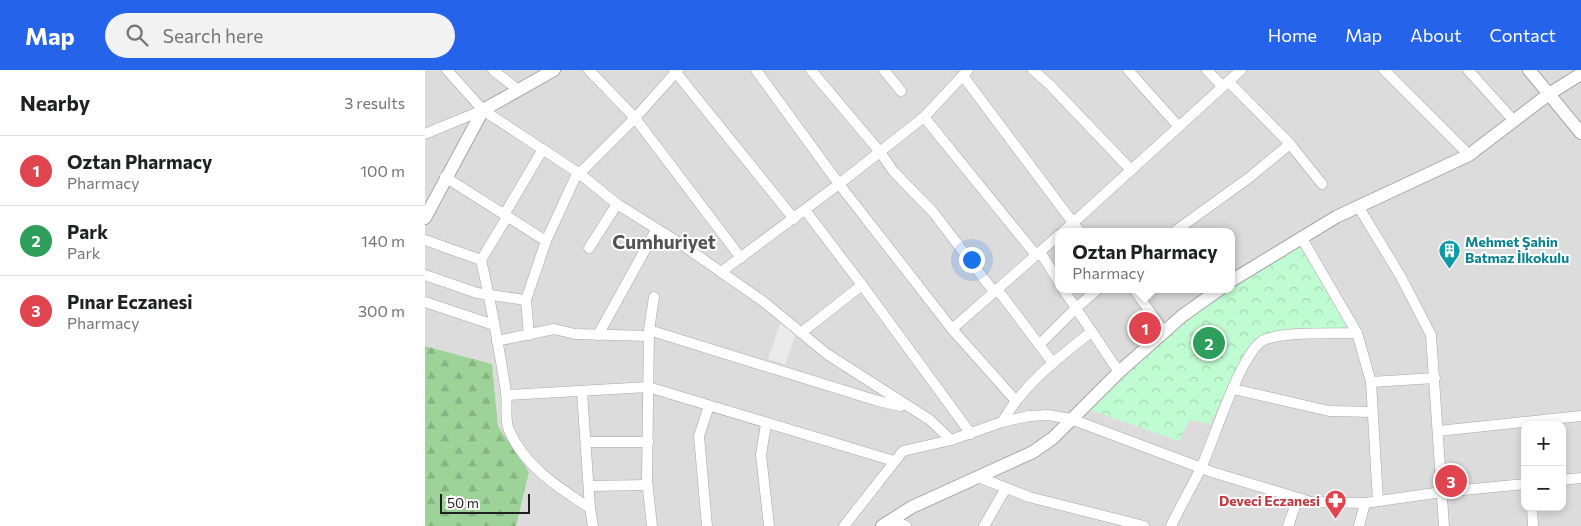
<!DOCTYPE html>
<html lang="en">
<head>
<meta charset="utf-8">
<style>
	:root { --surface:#fff; --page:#f2f2f2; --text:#202124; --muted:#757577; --line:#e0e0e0; --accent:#2563eb }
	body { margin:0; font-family:Commissioner,sans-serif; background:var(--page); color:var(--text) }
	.controls { position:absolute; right:15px; bottom:15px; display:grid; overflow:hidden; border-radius:10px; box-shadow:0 2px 8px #0003 }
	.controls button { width:45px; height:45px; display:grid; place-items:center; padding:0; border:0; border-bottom:1px solid var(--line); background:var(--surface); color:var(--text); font:25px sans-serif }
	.scale { position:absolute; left:15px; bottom:12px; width:90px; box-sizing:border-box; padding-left:5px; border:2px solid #1f1f1f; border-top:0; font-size:14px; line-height:18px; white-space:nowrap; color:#1f1f1f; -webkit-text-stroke:4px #fff; paint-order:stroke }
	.you { position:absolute; left:546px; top:189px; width:18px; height:18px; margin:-12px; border:4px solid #fff; border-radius:50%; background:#1a73e8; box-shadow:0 0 0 8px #1a73e833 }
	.badge { display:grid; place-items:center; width:32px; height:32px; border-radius:50%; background:var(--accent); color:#fff; font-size:16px; font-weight:700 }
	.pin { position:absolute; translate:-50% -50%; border:2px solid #fff; box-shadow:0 1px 5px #0006 }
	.popup { position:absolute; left:630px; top:158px; width:180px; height:65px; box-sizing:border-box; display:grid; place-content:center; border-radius:10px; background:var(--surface); filter:drop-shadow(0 1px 4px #0005); font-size:16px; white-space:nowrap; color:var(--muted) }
	.popup b { font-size:19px; color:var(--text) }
	.popup::after { content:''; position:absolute; left:50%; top:100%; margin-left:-10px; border:10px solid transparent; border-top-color:var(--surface) }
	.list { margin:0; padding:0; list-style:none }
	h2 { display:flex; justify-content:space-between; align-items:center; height:65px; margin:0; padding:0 20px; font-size:21px }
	h2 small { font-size:16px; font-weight:400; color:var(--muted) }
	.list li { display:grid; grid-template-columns:32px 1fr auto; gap:15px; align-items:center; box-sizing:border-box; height:70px; padding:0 20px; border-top:1px solid var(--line) }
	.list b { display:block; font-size:19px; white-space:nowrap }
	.list p { margin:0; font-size:16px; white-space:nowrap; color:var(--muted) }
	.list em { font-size:16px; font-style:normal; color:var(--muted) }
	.icon { flex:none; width:28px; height:28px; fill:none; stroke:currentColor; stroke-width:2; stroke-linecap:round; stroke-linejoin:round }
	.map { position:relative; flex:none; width:1156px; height:456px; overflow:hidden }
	header { display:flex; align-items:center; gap:30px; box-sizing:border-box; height:70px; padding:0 25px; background:var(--accent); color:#fff }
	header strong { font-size:24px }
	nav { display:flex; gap:28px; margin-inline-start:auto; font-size:18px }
	.search { width:350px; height:45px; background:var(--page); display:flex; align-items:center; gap:12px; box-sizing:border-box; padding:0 18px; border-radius:28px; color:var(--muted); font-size:19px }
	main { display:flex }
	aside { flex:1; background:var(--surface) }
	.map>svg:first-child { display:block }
	.residential { fill:#dddcdc; fill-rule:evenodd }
	.forest { fill:url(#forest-firs) }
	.park { fill:url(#park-crowns) }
	.parking { fill:#ebebeb }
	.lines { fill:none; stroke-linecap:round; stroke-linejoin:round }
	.minor-casing { stroke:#a6a6a6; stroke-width:11 }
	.tertiary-casing { stroke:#a6a6a6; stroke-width:14 }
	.minor { stroke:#fff; stroke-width:10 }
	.tertiary { stroke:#fff; stroke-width:12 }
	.labels { text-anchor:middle; stroke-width:4; stroke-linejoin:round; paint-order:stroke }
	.culture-label { font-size:14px; font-weight:bold; fill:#0d838f; stroke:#fff; text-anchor:start }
	.health-label { font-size:14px; font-weight:bold; fill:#be3a42; stroke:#fff; text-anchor:end }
	.district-label { font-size:19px; font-weight:bold; fill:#525252; stroke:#fff }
</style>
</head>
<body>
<header>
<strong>Map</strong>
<div class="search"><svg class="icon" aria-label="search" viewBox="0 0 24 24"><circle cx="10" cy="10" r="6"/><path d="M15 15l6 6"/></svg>Search here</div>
<nav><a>Home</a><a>Map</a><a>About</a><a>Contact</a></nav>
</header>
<main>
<aside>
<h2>Nearby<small>3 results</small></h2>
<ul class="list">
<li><span class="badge" style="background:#e0444e">1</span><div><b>Oztan Pharmacy</b><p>Pharmacy</p></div><em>100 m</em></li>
<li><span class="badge" style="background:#2e9e5b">2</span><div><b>Park</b><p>Park</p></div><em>140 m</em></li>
<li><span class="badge" style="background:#e0444e">3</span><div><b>Pınar Eczanesi</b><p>Pharmacy</p></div><em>300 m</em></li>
</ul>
</aside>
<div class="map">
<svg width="1156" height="456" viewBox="0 0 1156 456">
	<defs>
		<pattern id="forest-firs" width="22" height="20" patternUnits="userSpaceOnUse" patternTransform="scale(1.25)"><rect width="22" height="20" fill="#9dd298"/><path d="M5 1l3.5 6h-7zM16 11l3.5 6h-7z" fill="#87b483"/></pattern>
		<pattern id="park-crowns" width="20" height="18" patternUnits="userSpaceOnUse" patternTransform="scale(1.25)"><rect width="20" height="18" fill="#c0fcd1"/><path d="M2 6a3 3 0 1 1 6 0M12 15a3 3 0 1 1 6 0" fill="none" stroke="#a5d8b3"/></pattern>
	</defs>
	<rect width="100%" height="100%" fill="#f0efe5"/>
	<path class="residential" d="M0,0H1156V456H91L104,402L73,356L67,294L0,276ZM634,162H806V219H634ZM1100,355H1137V437H1100Z"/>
	<path class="forest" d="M0,276L67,294L73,356L104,402L91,456H0Z"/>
	<path class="park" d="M877,173L924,255L912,259L870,258L837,265L816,291L785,354L764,350L754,371L665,340L728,280L779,237Z"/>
	<path class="parking" d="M356,251L372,261L360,294L343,289Z"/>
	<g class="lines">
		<defs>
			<g id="minor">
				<path d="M22,0L58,40L155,104L192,134L256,174L339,232L402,284L505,350L526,370"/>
				<path d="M68,0L92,19"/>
				<path d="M164,0L210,48L316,188"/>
				<path d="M249,0L369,149"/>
				<path d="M331,0L414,114L527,259L634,165"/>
				<path d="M386,0L455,82L469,102L508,142L569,222"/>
				<path d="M459,0L476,21"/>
				<path d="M608,0L625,15L706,100"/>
				<path d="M703,0L754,57"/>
				<path d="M782,0L797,16"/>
				<path d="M959,0L1044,85"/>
				<path d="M1043,0L1089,51"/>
				<path d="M538,6L655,162"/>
				<path d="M803,11L865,74L897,114"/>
				<path d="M499,47L611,185"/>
				<path d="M0,64L58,40"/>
				<path d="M20,107L121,171"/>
				<path d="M933,136L976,207L1006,265L1019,456"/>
				<path d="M79,145L118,79"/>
				<path d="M638,162L816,0"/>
				<path d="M749,162L825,107L865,74"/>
				<path d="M876,167L932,263L946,312L953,431"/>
				<path d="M0,170L56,190L82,147"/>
				<path d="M164,178L192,134"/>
				<path d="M615,182L634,212"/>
				<path d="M56,190C66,233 74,278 81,322C83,333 79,349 84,360C99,396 134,418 165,438L168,456"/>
				<path d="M296,202L414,114L499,47L543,0"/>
				<path d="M0,205L52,223L101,230L121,171L150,108L210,48L253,0"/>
				<path d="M437,215L546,364"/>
				<path d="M572,219L628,293"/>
				<path d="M638,219L694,302"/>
				<path d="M709,219L739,262"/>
				<path d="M101,230L104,265"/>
				<path d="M0,232L69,255"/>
				<path d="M527,259L590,330"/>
				<path d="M224,260L453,331L476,336"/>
				<path d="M376,263L437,215L380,140"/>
				<path d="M173,265L231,160"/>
				<path d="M72,271L129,259L150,264L224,266"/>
				<path d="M614,275L650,239L673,219"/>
				<path d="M946,312L1010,308"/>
				<path d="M808,319L904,341L947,342"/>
				<path d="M157,322L165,438"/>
				<path d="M81,325L223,317L469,391"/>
				<path d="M577,352C599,314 632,289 666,262"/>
				<path d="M341,354L336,385L344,456"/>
				<path d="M1013,361L1156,346"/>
				<path d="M161,372H223"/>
				<path d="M553,407L604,427L719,456"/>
				<path d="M1137,410L1156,408"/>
				<path d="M164,416L222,415"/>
				<path d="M1107,437L1108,456"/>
				<path d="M466,450L481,456"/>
				<path d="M227,456L222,410L224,260L229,227"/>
				<path d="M282,456L274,366L284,336"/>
				<path d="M419,456L478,381L526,370L577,352L604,346L623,345L646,349L787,402L886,432L940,433L1017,422L1100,414"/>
				<path d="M559,456L581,418"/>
				<path d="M746,456C755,437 766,418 776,398C789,370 814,287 837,271C853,261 911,264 932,263"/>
				<path d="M863,456L873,428"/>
				<path d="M934,456L940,433"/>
			</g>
			<g id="tertiary">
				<path d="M1104,0L1156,63"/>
				<path d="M0,148L58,40L129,0"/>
				<path d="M806,211L911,147L1044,85L1124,24L1156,4"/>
				<path d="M457,456L487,437L608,382L628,368L694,302L757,246L795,219"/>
			</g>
		</defs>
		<use href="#minor" class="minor-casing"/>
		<use href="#tertiary" class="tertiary-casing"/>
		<use href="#minor" class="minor"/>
		<use href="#tertiary" class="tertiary"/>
	</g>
	<defs>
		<symbol id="building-pin" viewBox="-11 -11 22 30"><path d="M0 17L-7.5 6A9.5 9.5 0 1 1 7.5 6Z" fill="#0f9aa8" stroke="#fff"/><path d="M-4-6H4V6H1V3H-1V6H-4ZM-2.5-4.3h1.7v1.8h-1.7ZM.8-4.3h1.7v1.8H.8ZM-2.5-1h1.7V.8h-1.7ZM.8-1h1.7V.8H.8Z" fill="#fff"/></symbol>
		<symbol id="pharmacy-pin" viewBox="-11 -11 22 30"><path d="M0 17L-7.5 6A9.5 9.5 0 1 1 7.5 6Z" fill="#e0444e" stroke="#fff"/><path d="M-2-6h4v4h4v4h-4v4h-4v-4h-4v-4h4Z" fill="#fff"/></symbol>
	</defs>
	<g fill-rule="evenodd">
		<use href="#building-pin" x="1012" y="168" width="25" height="34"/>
		<use href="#pharmacy-pin" x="898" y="418" width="25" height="34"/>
	</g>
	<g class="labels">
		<g class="culture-label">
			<text x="1040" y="177">Mehmet Şahin<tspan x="1040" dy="16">Batmaz İlkokulu</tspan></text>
		</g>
		<g class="health-label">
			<text x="895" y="436">Deveci Eczanesi</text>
		</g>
		<g class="district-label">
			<text x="239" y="179">Cumhuriyet</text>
		</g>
	</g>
</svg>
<div class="controls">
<button>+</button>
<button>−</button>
</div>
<div class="scale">50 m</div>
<div class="you"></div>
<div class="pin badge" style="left:720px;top:258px;background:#e0444e">1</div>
<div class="popup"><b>Oztan Pharmacy</b>Pharmacy</div>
<div class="pin badge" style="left:784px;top:273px;background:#2e9e5b">2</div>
<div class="pin badge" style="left:1026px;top:411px;background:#e0444e">3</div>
</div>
</main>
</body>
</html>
